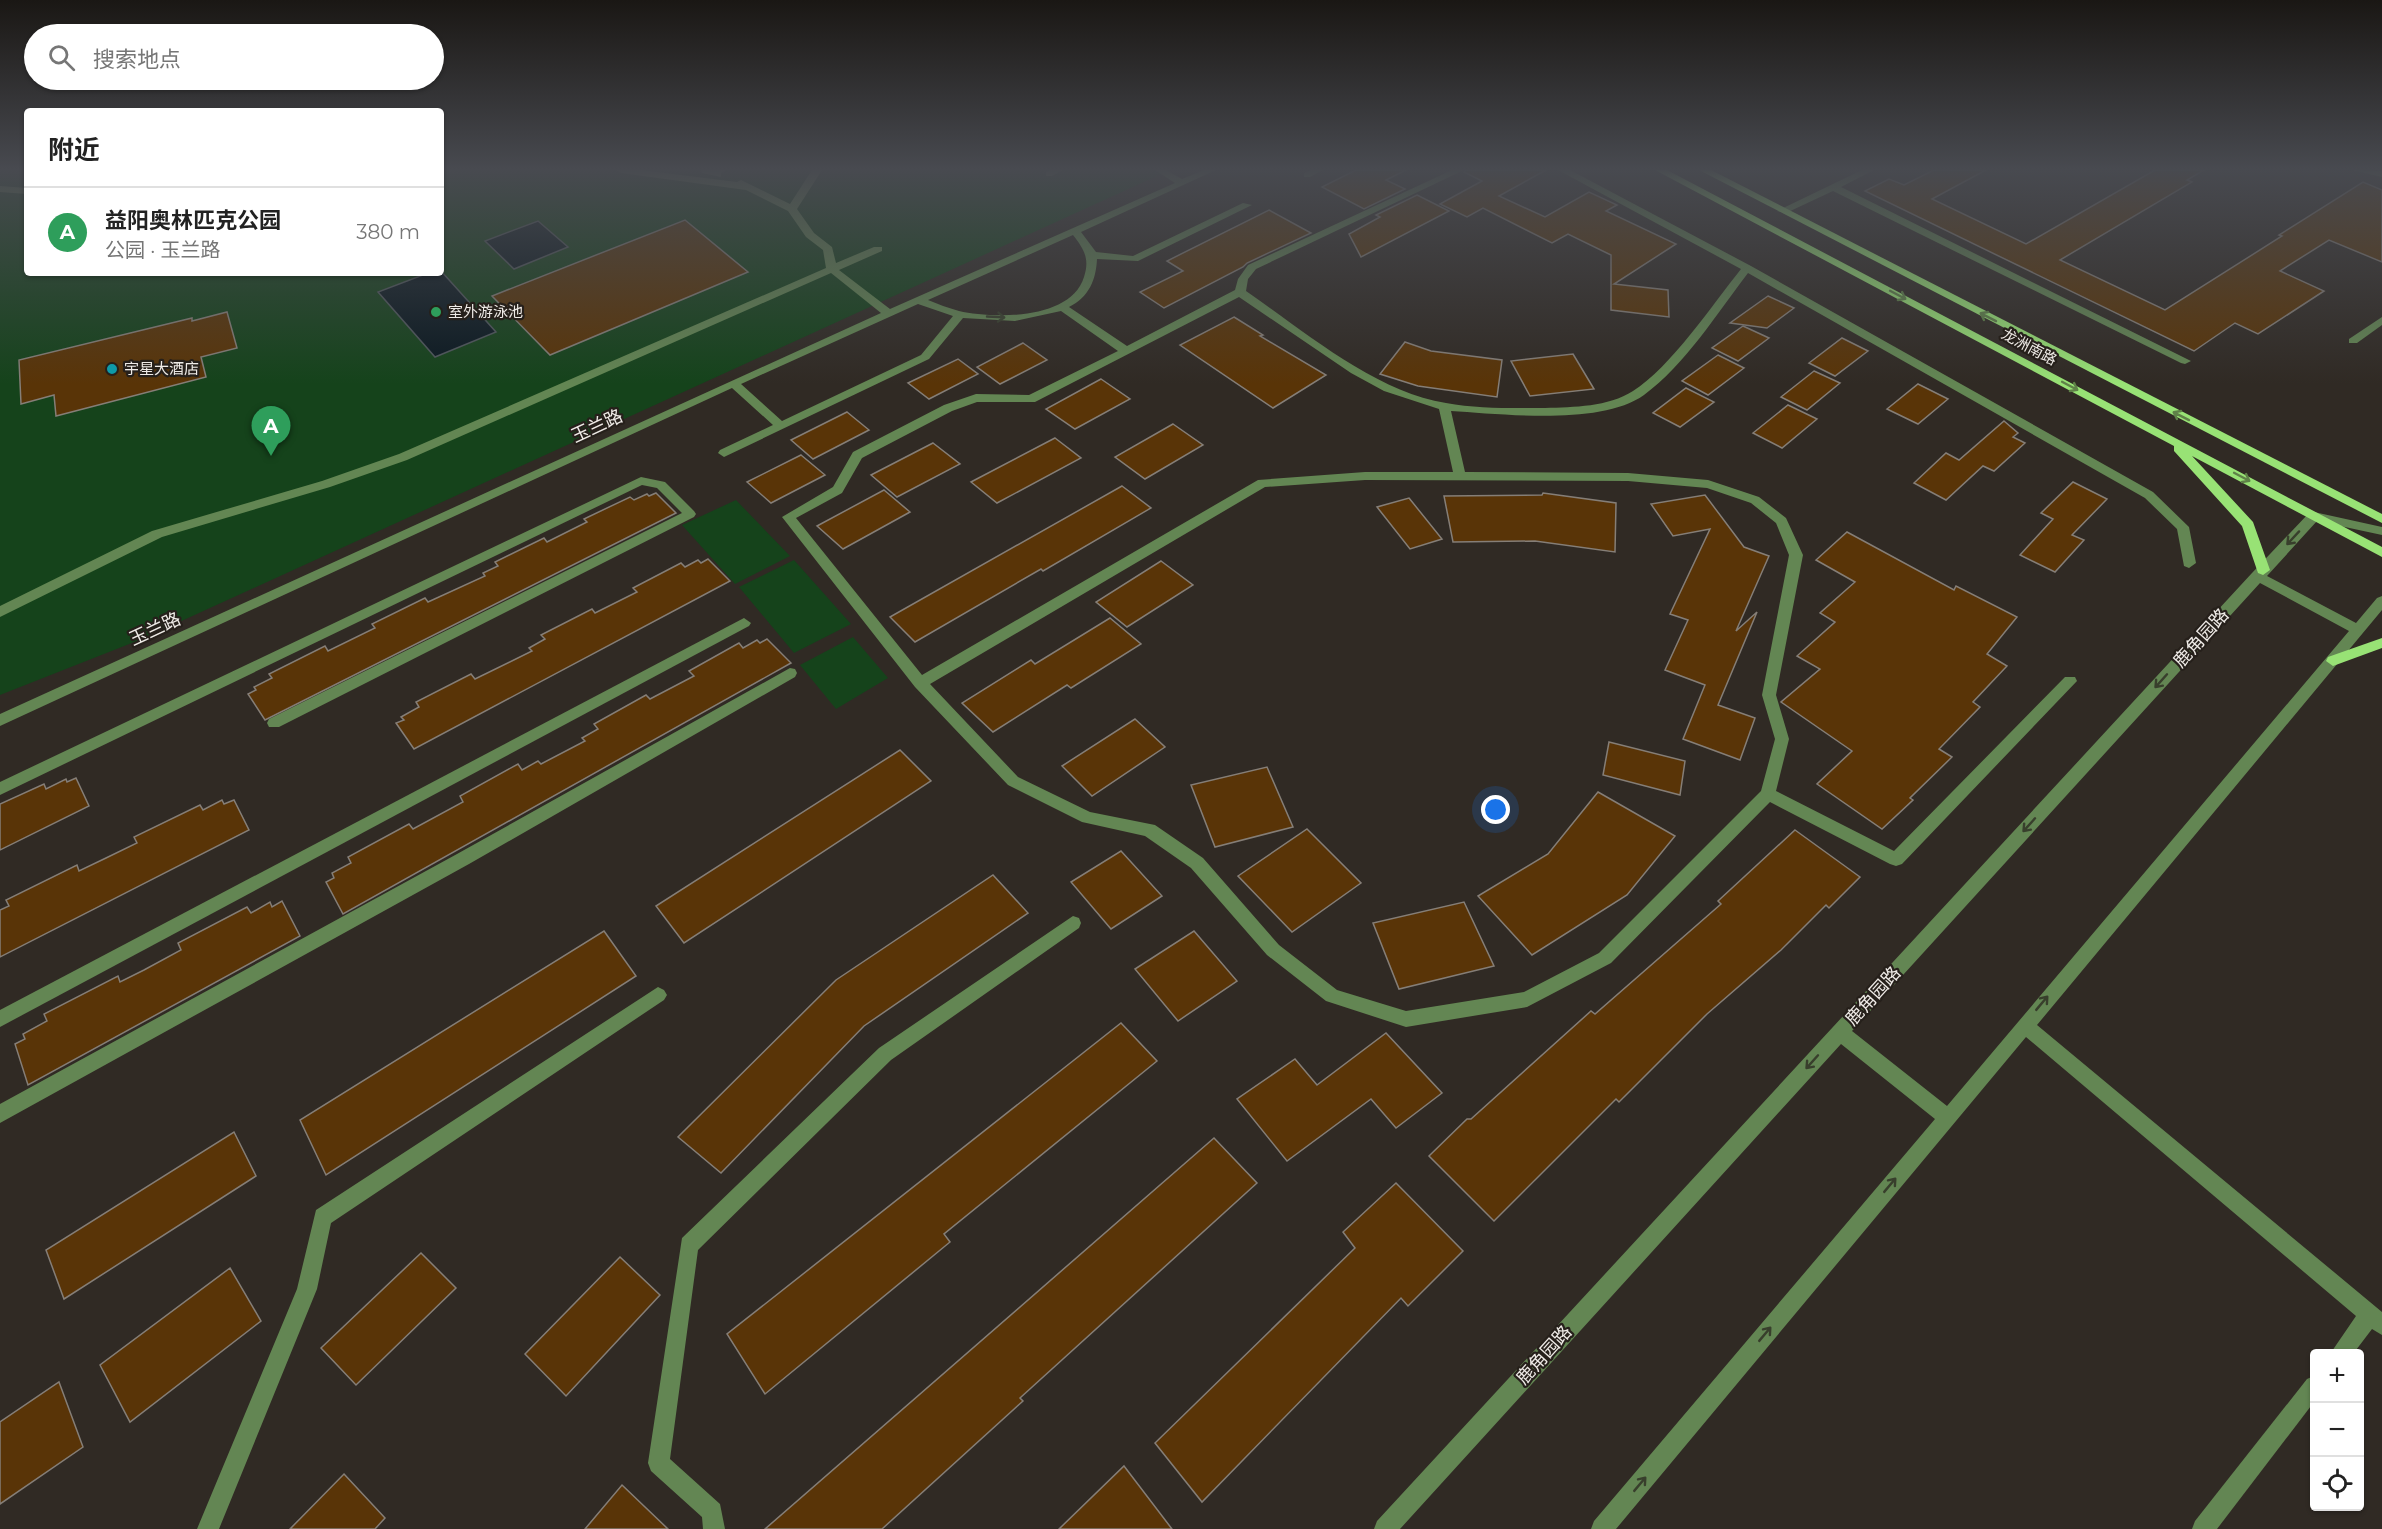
<!DOCTYPE html>
<html lang="zh">
<head>
<meta charset="utf-8">
<style>
	:root { --surface:#fff; --page:#f6f6f6; --text:#222; --muted:#767676; --line:#e0e0e0; --accent:#666932 }
	body { margin:0; font-family:Montserrat,"Noto Sans SC",sans-serif; background:var(--page); color:var(--text) }
	.controls { position:absolute; right:18px; bottom:18px; display:grid; overflow:hidden; border-radius:6px; box-shadow:0 2px 4px #0004 }
	.controls button { width:54px; height:54px; display:grid; place-items:center; padding:0; border:0; border-bottom:2px solid var(--line); background:var(--surface); color:var(--text); font:30px sans-serif }
	.you { position:absolute; left:1496px; top:810px; width:21px; height:21px; margin:-15px; border:4px solid #fff; border-radius:50%; background:#1a73e8; box-shadow:0 0 0 9px #1a73e833 }
	.badge { display:grid; place-items:center; width:39px; height:39px; border-radius:50%; background:var(--accent); color:#fff; font-size:20px; font-weight:700 }
	.pin { position:absolute; translate:-50% -50px; filter:drop-shadow(0 2px 3px #0008) }
	.pin::after { content:''; position:absolute; top:32px; width:21px; height:18px; background:inherit; clip-path:polygon(0 0,100% 0,50% 100%) }
	.list { margin:0; padding:0; list-style:none }
	h2 { display:flex; justify-content:space-between; align-items:center; height:78px; margin:0; padding:0 24px; font-size:26px }
	h2 small { font-size:20px; font-weight:400; color:var(--muted) }
	.list li { display:grid; grid-template-columns:39px 1fr auto; gap:18px; align-items:center; box-sizing:border-box; height:90px; padding:0 24px; border-top:2px solid var(--line) }
	.list b { display:block; font-size:22px; white-space:nowrap }
	.list p { margin:0; font-size:20px; white-space:nowrap; color:var(--muted) }
	.list em { font-size:20px; font-style:normal; color:var(--muted) }
	.icon { flex:none; width:33px; height:33px; fill:none; stroke:currentColor; stroke-width:2; stroke-linecap:round; stroke-linejoin:round }
	.map { position:relative; flex:none; width:2382px; height:1529px; overflow:hidden }
	.search { position:absolute; background:var(--surface); box-shadow:0 2px 4px #0004; left:24px; top:24px; width:420px; height:66px; display:flex; align-items:center; gap:15px; box-sizing:border-box; padding:0 21px; border-radius:33px; color:var(--muted); font-size:22px }
	.panel { position:absolute; background:var(--surface); box-shadow:0 2px 4px #0004; left:24px; top:108px; width:420px; height:168px; border-radius:6px }
	.map>svg:first-child { display:block }
	.green { fill:#15431b }
	.water { fill:#0a1820; stroke:#4f575c; stroke-width:1.5 }
	.building { fill:#593407; stroke:#857e77; stroke-width:1.5 }
	.lines { fill:none; stroke-linecap:round; stroke-linejoin:round }
	.minor { fill:#638653; fill-rule:evenodd }
	.major { fill:#98e275; fill-rule:evenodd }
	.oneway { stroke:#5f8148 }
	.oneway2 { stroke:#383f2c }
	.leisure-dot { fill:#2e9e5b; stroke:#26201b; stroke-width:2 }
	.culture-dot { fill:#0f9aa8; stroke:#26201b; stroke-width:2 }
	.labels { text-anchor:middle; stroke-width:4.5; stroke-linejoin:round; paint-order:stroke }
	.far-poi-label { font-size:15px; fill:#efebe7; stroke:#26201b; text-anchor:start }
	.far-street-label { font-size:15px; fill:#efebe7; stroke:#26201b }
	.street-label { font-size:18px; fill:#efebe7; stroke:#26201b }
</style>
</head>
<body>
<div class="map">
<svg width="2382" height="1529" viewBox="0 0 2382 1529">
	<rect width="100%" height="100%" fill="#302a24"/>
	<g class="green">
		<path d="M0,170H27V273H441V170H1170L142,639L0,695Z"/>
		<path d="M736,500L790,556L735,584L682,525Z"/>
		<path d="M794,560L851,624L794,653L739,587Z"/>
		<path d="M853,637L888,678L836,709L800,665Z"/>
	</g>
	<g class="water">
		<path d="M538,221L568,247L514,269L485,241Z"/>
		<path d="M441,271L496,332L435,357L378,292L428,273H441Z"/>
	</g>
	<g class="building">
		<path d="M1356,170H1406L1386,180L1405,189L1364,209L1322,187Z"/>
		<path d="M1466,170H1546L1499,196L1545,217L1589,192L1617,205L1606,211L1676,244L1614,284L1668,290L1669,317L1611,310V255L1568,234L1552,243L1483,208L1467,217L1440,204L1482,181L1464,172Z"/>
		<path d="M1934,170H1986L1932,199L2026,244L2155,170H2204L2187,180L2192,182L2060,260L2165,310L2282,236L2279,235L2363,182L2382,190V262L2329,240L2280,271L2324,291L2258,334L2235,323L2194,351L1865,191L1889,179L1904,185Z"/>
		<path d="M1417,195L1449,211L1361,257L1349,234L1380,217L1376,215Z"/>
		<path d="M1269,210L1311,233L1247,263L1243,267L1164,308L1140,292L1183,271L1167,261Z"/>
		<path d="M685,220L748,272L550,355L492,296Z"/>
		<path d="M1768,296L1794,308L1767,328L1730,323Z"/>
		<path d="M227,312L237,348L201,357L206,377L56,416L54,395L21,404L19,360L192,318V321Z"/>
		<path d="M1234,317L1263,335L1260,336L1326,375L1273,408L1180,345Z"/>
		<path d="M1743,326L1769,338L1738,361L1712,348Z"/>
		<path d="M1842,338L1868,351L1835,376L1809,363Z"/>
		<path d="M1405,342L1431,351L1502,360L1497,397L1418,386L1380,374Z"/>
		<path d="M1023,343L1047,360L1000,384L977,367Z"/>
		<path d="M1573,354L1594,389L1530,396L1511,361Z"/>
		<path d="M1718,355L1744,368L1708,395L1682,381Z"/>
		<path d="M958,359L978,374L929,399L908,383Z"/>
		<path d="M1814,371L1840,383L1807,410L1781,397Z"/>
		<path d="M1101,379L1130,399L1075,429L1046,409Z"/>
		<path d="M1918,384L1948,399L1918,424L1887,409Z"/>
		<path d="M1686,388L1714,402L1680,427L1653,413Z"/>
		<path d="M1788,405L1817,419L1782,448L1753,433Z"/>
		<path d="M847,412L869,430L813,459L791,440Z"/>
		<path d="M2004,421L2018,433L2013,437L2025,443L1994,471L1983,466L1946,500L1914,483L1946,453L1959,460Z"/>
		<path d="M1173,424L1203,445L1145,479L1115,457Z"/>
		<path d="M1055,438L1081,458L997,503L971,482Z"/>
		<path d="M933,443L960,464L897,497L871,475Z"/>
		<path d="M801,455L825,475L771,503L747,482Z"/>
		<path d="M2073,482L2107,499L2072,535L2084,540L2055,572L2020,555L2053,519L2041,513Z"/>
		<path d="M1122,486L1151,508L1043,571L1041,569L915,642L890,617Z"/>
		<path d="M884,490L910,512L843,549L817,526Z"/>
		<path d="M656,493L676,513L265,720L248,694L256,690L254,687L272,678L269,674L325,646L328,651L375,628L372,624L425,598L428,602L485,576L483,573L498,566L495,562L544,538L547,542L587,522L584,519L630,497L634,500L647,494L649,496Z"/>
		<path d="M1543,493L1616,503L1615,552L1535,541L1453,542L1444,496L1542,495Z"/>
		<path d="M1705,495L1744,547L1769,556L1736,631L1757,612L1718,705L1755,718L1740,760L1683,739L1705,685L1665,670L1688,620L1670,614L1710,529L1673,536L1651,504Z"/>
		<path d="M1409,498L1442,539L1410,549L1377,507Z"/>
		<path d="M1847,532L1954,590L1956,586L2017,617L1987,654L2007,666L1973,702L1980,707L1939,749L1952,757L1910,798L1913,800L1882,829L1817,784L1852,751L1781,702L1820,669L1797,656L1835,622L1820,613L1855,582L1816,560Z"/>
		<path d="M708,559L730,581L414,749L396,723L404,720L401,717L419,707L416,702L471,674L475,679L532,651L529,648L545,639L541,635L592,609L595,613L637,592L633,588L681,563L685,567L698,560L701,563Z"/>
		<path d="M1161,561L1193,585L1127,627L1096,602Z"/>
		<path d="M1110,618L1141,644L1071,688L1067,685L993,732L962,703L1031,660L1035,664Z"/>
		<path d="M767,639L791,663L343,914L326,882L334,878L332,873L351,863L348,857L409,824L413,829L463,802L460,796L518,764L522,770L538,761L541,764L585,741L582,738L598,729L594,724L646,695L650,699L694,676L689,671L739,643L743,648L757,640L760,643Z"/>
		<path d="M1135,719L1165,747L1092,796L1062,766Z"/>
		<path d="M1609,742L1685,761L1680,795L1603,775Z"/>
		<path d="M900,750L931,781L684,943L656,906Z"/>
		<path d="M1267,767L1293,827L1215,847L1191,785Z"/>
		<path d="M76,778L89,806L0,850V804L44,784L46,789L66,779L67,782Z"/>
		<path d="M1598,792L1675,836L1627,895L1532,955L1478,896L1548,854Z"/>
		<path d="M222,800L224,804L234,800L249,830L0,957V910L9,906L6,900L77,865L79,871L106,858L137,843L134,837L200,805L203,810Z"/>
		<path d="M1307,829L1361,883L1292,932L1238,876Z"/>
		<path d="M1795,830L1860,877L1829,908L1826,905L1781,950L1707,1014L1619,1102L1616,1099L1494,1221L1429,1156L1467,1119H1471L1591,1011L1595,1014L1721,904L1718,901Z"/>
		<path d="M1121,851L1162,896L1111,929L1071,882Z"/>
		<path d="M993,875L1028,913L864,1026L721,1173L678,1137L836,980Z"/>
		<path d="M282,901L300,936L28,1085L15,1044L25,1039L23,1034L47,1021L44,1014L118,976L120,982L144,970L181,950L178,943L247,907L251,913L270,902L272,907Z"/>
		<path d="M1464,902L1494,966L1399,989L1373,923Z"/>
		<path d="M604,931L636,976L326,1175L300,1120Z"/>
		<path d="M1194,931L1237,981L1178,1021L1135,969Z"/>
		<path d="M1121,1023L1157,1061L944,1234L950,1242L765,1394L727,1334Z"/>
		<path d="M1386,1033L1442,1093L1396,1128L1371,1099L1287,1161L1237,1099L1295,1059L1317,1085Z"/>
		<path d="M234,1132L256,1176L64,1299L46,1250Z"/>
		<path d="M1214,1138L1257,1183L1020,1398L1023,1401L882,1529H765Z"/>
		<path d="M1396,1183L1463,1251L1408,1306L1401,1298L1202,1502L1155,1443L1355,1248L1343,1232Z"/>
		<path d="M421,1253L456,1288L356,1385L321,1348Z"/>
		<path d="M620,1257L660,1295L566,1396L525,1354Z"/>
		<path d="M230,1268L261,1321L130,1422L100,1365Z"/>
		<path d="M59,1382L83,1447L0,1504V1422Z"/>
		<path d="M1124,1466L1172,1529H1059Z"/>
		<path d="M344,1474L385,1518L375,1529H290Z"/>
		<path d="M622,1485L668,1529H585Z"/>
	</g>
	<g class="lines">
		<g class="minor">
			<path d="M616,170H641L737,182L741,180L790,204L812,170H822L797,209L814,233L832,247L836,263L874,247H882V251L839,270L890,309L1175,183L1155,170H1166L1182,179L1204,170H1216L1081,232L1096,252L1133,256L1243,203L1252,205L1138,261L1097,259C1096,280 1089,297 1069,307L1127,346L1235,290L1238,279L1248,265L1452,170H1464L1256,269L1248,279L1246,291C1304,331 1375,392 1446,403C1478,409 1513,408 1545,408C1574,407 1608,407 1633,391C1670,368 1713,304 1741,269L1558,170H1570L1751,266L2153,492L2189,527L2196,563L2189,568L2184,566L2177,529L2145,498L1748,273C1718,312 1685,365 1644,395C1601,426 1502,414 1451,411L1465,472L1628,473L1708,480L1759,497L1786,518L1803,555L1776,695L1789,739L1776,791L1894,851L2065,677H2075L2077,681L1902,864L1896,866L1890,864L1770,802L1611,963L1527,1007L1406,1027L1326,1001L1267,955L1191,868L1145,836L1082,822L1008,785L915,687L782,517L833,487L853,452L944,405L976,394L1029,395L1118,351L1061,311L1015,321L963,318L929,359L724,457L718,453L720,450L773,425L732,388L0,726V714L881,313L831,273L407,460L330,487L162,537L0,617V606L152,531L322,481L399,454L826,268L823,250L806,237L788,211L746,190L621,173ZM1073,235C1084,249 1090,259 1084,277C1071,320 994,319 959,311C948,308 938,304 928,300ZM1239,297L1351,373L1384,391L1439,409L1453,472H1365L1258,480L922,675L796,518L842,493L862,458L952,411L977,402H1035ZM918,304L953,316L921,355L782,421L741,384ZM1365,480L1628,481L1707,488L1751,503L1776,523L1789,555L1762,695L1775,739L1761,791L1599,953L1524,992L1406,1011L1337,990L1279,945L1203,858L1155,825L1090,812L1018,777L930,684L1265,487Z"/>
			<path d="M701,170H726L721,173V177L702,173Z"/>
			<path d="M1051,170H1063L1052,176H1046V172Z"/>
			<path d="M1311,170H1323L1310,177H1304V173Z"/>
			<path d="M1862,170H1874L1841,187L2191,361L2185,364L2181,363L1833,191L1786,213L1777,211Z"/>
			<path d="M2352,170L2382,171V177Z"/>
			<path d="M0,186L27,188V194L0,192Z"/>
			<path d="M2382,317V325L2357,343H2349V339Z"/>
			<path d="M641,477L665,482L694,511L696,514L694,517L279,727H269L267,723L269,719L682,513L657,488L642,485L0,795V782Z"/>
			<path d="M2314,512L2382,527V535L2317,521L2267,576L2356,623L2377,598L2382,596V610L2037,1025L2382,1312V1335L2372,1329L2353,1354H2330L2356,1316L2026,1037L1616,1529H1591L1594,1521L1935,1119L1841,1044L1400,1529H1374L1377,1521L2252,573L2309,513ZM2260,583L2349,631L1947,1106L1852,1031Z"/>
			<path d="M744,618L751,623L749,626L0,1027V1010Z"/>
			<path d="M790,668L795,669L797,673L795,677L469,864L0,1123V1104L457,854Z"/>
			<path d="M1073,916L1079,918L1081,923L1079,928L891,1060L698,1250L670,1459L720,1504L725,1529H703L702,1517L651,1471L648,1463L682,1238L879,1048Z"/>
			<path d="M658,987L664,990L667,995L664,1000L331,1223L317,1289L219,1529H197L297,1289L316,1210Z"/>
			<path d="M2314,1376V1402L2217,1529H2192L2195,1521L2307,1379Z"/>
		</g>
		<g class="major">
			<path d="M1655,170H1667L2382,547V557L2192,456L2253,522L2270,570L2263,575L2258,573L2242,526L2174,451V446Z"/>
			<path d="M1699,170H1711L2382,514V523Z"/>
			<path d="M2382,638V648L2333,666L2326,661L2328,657Z"/>
		</g>
	</g>
	<defs><path id="oneway-shaft" d="M-6 0H5M1.5-3L5.5 0L1.5 3" fill="none" stroke-width="1.6" stroke-linecap="round" stroke-linejoin="round" transform="scale(1.5)"/></defs>
	<g class="oneway">
		<use href="#oneway-shaft" transform="translate(1898 295) rotate(28)"/>
		<use href="#oneway-shaft" transform="translate(1988 317) rotate(-153)"/>
		<use href="#oneway-shaft" transform="translate(2070 386) rotate(28)"/>
		<use href="#oneway-shaft" transform="translate(2181 416) rotate(-153)"/>
		<use href="#oneway-shaft" transform="translate(2242 477) rotate(28)"/>
	</g>
	<g class="oneway2">
		<use href="#oneway-shaft" transform="translate(996 317) rotate(3)"/>
		<use href="#oneway-shaft" transform="translate(2293 538) rotate(133)"/>
		<use href="#oneway-shaft" transform="translate(2161 681) rotate(132)"/>
		<use href="#oneway-shaft" transform="translate(2029 825) rotate(132)"/>
		<use href="#oneway-shaft" transform="translate(2042 1003) rotate(-50)"/>
		<use href="#oneway-shaft" transform="translate(1812 1062) rotate(132)"/>
		<use href="#oneway-shaft" transform="translate(1890 1185) rotate(-50)"/>
		<use href="#oneway-shaft" transform="translate(1765 1334) rotate(-50)"/>
		<use href="#oneway-shaft" transform="translate(1640 1484) rotate(-50)"/>
	</g>
	<linearGradient id="sky" x2="0" y2="1"><stop stop-color="#1a1714"/><stop offset="0.44" stop-color="#484a50"/><stop offset="1" stop-color="#484a50" stop-opacity="0"/></linearGradient>
	<rect width="2382" height="384" fill="url(#sky)"/>
	<circle class="leisure-dot" cx="436" cy="312" r="6"/>
	<circle class="culture-dot" cx="112" cy="369" r="6"/>
	<g class="labels">
		<g class="far-poi-label">
			<text x="448" y="317">室外游泳池</text>
			<text x="124" y="374">宇星大酒店</text>
		</g>
		<g class="far-street-label">
			<text transform="translate(2029 347) rotate(28)" y="5">龙洲南路</text>
		</g>
		<g class="street-label">
			<text transform="translate(597 426) rotate(-25)" y="6">玉兰路</text>
			<text transform="translate(155 629) rotate(-25)" y="6">玉兰路</text>
			<text transform="translate(2201 638) rotate(-48)" y="6">鹿角园路</text>
			<text transform="translate(1873 996) rotate(-48)" y="6">鹿角园路</text>
			<text transform="translate(1544 1355) rotate(-48)" y="6">鹿角园路</text>
		</g>
	</g>
</svg>
<div class="controls">
<button>+</button>
<button>−</button>
<button><svg class="icon" aria-label="locate" viewBox="0 0 24 24"><circle cx="12" cy="12" r="6"/><path d="M12 2v4M12 18v4M2 12h4M18 12h4"/></svg></button>
</div>
<div class="you"></div>
<div class="pin badge" style="left:271px;top:456px;background:#2e9e5b">A</div>
<div class="search"><svg class="icon" aria-label="search" viewBox="0 0 24 24"><circle cx="10" cy="10" r="6"/><path d="M15 15l6 6"/></svg>搜索地点</div>
<section class="panel">
<h2>附近<small></small></h2>
<ul class="list">
<li><span class="badge" style="background:#2e9e5b">A</span><div><b>益阳奥林匹克公园</b><p>公园 · 玉兰路</p></div><em>380 m</em></li>
</ul>
</section>
</div>
</body>
</html>
